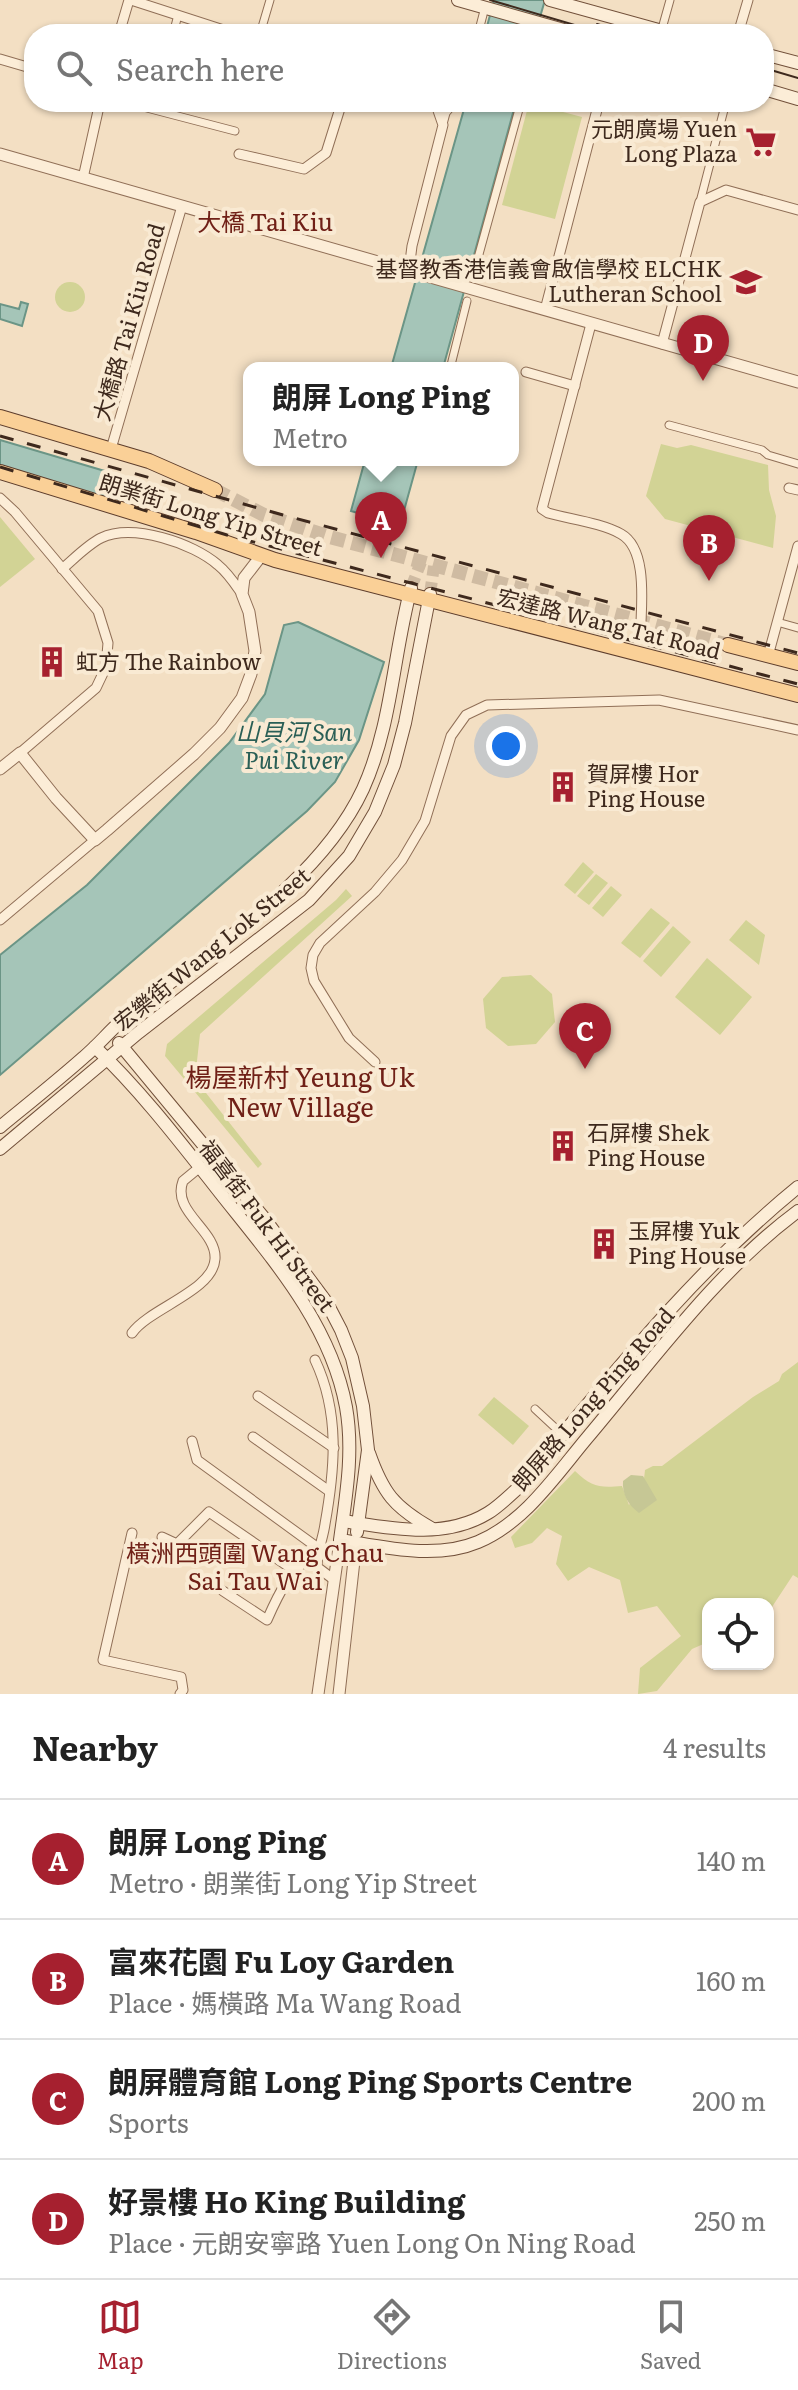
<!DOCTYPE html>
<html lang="en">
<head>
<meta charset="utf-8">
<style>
	:root { --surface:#fff; --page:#f2f2f2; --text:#222; --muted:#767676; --line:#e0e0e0; --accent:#a6202f }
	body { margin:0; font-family:Literata,"Noto Sans TC",serif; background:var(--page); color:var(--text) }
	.controls { position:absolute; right:24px; bottom:24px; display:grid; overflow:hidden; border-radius:16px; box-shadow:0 2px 6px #0004 }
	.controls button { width:72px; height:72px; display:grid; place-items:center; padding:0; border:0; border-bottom:2px solid var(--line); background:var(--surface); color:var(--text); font:40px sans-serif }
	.you { position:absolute; left:506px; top:746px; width:28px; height:28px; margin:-20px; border:6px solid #fff; border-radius:50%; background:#1a73e8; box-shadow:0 0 0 12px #1a73e833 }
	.badge { display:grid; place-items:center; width:52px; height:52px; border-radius:50%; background:var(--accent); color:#fff; font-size:26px; font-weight:700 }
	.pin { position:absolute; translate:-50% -66px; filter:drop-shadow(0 2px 4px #0008) }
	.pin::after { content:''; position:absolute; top:42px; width:28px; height:24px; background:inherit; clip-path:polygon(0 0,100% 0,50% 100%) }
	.popup { position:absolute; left:243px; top:362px; width:276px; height:104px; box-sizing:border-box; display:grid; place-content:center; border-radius:16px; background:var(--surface); filter:drop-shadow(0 2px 6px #0005); font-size:26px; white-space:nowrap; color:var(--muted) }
	.popup b { font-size:30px; color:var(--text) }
	.popup::after { content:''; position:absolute; left:50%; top:100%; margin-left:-16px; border:16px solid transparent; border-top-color:var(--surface) }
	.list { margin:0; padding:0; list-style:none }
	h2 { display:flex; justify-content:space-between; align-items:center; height:104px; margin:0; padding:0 32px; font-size:34px }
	h2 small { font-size:26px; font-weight:400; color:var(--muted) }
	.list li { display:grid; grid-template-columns:52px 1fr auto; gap:24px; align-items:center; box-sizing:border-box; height:120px; padding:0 32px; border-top:2px solid var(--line) }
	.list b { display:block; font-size:30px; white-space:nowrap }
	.list p { margin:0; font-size:26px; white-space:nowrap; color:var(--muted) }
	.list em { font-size:26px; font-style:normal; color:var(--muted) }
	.icon { flex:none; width:44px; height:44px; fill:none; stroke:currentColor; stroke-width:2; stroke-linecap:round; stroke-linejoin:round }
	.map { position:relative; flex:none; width:798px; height:1694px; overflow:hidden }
	.search { position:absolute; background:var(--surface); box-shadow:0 2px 6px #0004; left:24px; right:24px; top:24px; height:88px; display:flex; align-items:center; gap:20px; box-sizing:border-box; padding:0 28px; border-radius:32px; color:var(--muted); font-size:30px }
	.sheet { height:584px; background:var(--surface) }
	nav { display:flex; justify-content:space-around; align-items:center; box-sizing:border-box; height:112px; border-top:2px solid var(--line); background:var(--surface); font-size:22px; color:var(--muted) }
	nav a { display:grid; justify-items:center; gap:4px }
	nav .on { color:var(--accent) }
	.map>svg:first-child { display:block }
	.green { fill:#d2d395 }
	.cemetery { fill:#c6c795 }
	.water { fill:#a5c5b8; stroke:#6b9586; stroke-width:2 }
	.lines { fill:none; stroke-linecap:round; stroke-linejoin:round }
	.secondary-tunnel { stroke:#cfbba2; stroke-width:12; stroke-dasharray:12 6; stroke-linecap:butt }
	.primary-tunnel { stroke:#cfbba2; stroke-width:14; stroke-dasharray:14 7; stroke-linecap:butt }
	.pedestrian-casing { stroke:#906f57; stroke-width:9 }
	.minor-casing { stroke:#906f57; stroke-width:11 }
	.tertiary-casing { stroke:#906f57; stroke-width:13 }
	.secondary-casing { stroke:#72503a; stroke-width:14 }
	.primary-casing { stroke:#5d3d2c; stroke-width:16 }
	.pedestrian { stroke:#fcedd7; stroke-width:7 }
	.minor { stroke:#fcedd7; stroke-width:9 }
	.tertiary { stroke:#fcedd7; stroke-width:11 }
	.secondary { stroke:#fcedd7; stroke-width:12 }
	.primary { stroke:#fad097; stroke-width:14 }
	.tram { stroke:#3e291d; stroke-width:2 }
	.rail { stroke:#3e291d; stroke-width:3; stroke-dasharray:14 14; stroke-linecap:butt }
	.labels { text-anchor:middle; stroke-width:8; stroke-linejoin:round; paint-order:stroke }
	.poi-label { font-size:22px; fill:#3e291d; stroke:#f9ead3; text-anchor:start }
	.street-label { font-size:22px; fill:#3e291d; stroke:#f9ead3 }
	.neighbourhood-label { font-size:24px; fill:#702017; stroke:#f9ead3 }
	.water-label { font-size:24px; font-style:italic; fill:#2a5f56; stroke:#f9ead3 }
	.quarter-label { font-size:26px; fill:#702017; stroke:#f9ead3 }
</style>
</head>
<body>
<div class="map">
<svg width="798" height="1694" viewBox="0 0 798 1694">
	<rect width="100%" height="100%" fill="#f3dfc3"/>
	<g class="green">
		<path d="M529,103L582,117L555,219L502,205Z"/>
		<circle cx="70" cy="297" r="15"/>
		<path d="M661,444L677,448L691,445L768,465L769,490L776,516L773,548L665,519L646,496Z"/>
		<path d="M0,517L35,559L0,587Z"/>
		<path d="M583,862L594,872L575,894L564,885Z"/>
		<path d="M596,874L608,883L589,905L577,896Z"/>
		<path d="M611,886L622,895L603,917L592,908Z"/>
		<path d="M346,889L352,896L200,1034L195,1079L262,1164L258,1168L165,1056L167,1044L336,900Z"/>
		<path d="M651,908L670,923L640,958L621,943Z"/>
		<path d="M746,920L765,935L759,965L729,940Z"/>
		<path d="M673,926L691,942L661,977L643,961Z"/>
		<path d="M707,958L752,997L720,1035L675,997Z"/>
		<path d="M531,975L552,994L555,1022L536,1044L508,1046L486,1028L483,999L502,977Z"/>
		<path d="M798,1362V1578L793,1575L768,1613V1604H708V1642L692,1649L657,1691L638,1694L640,1668L681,1636L657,1606L628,1613L620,1580L589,1567L568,1581L556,1564L562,1536L547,1528L532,1543L515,1548L511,1537L575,1471C592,1487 599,1488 622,1486L629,1505L644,1479L645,1470L653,1466H662L753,1397L779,1381L782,1374Z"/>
		<path d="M494,1397L529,1426L513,1445L478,1415Z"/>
	</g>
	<path class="cemetery" d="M631,1475L643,1476L657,1500L639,1513C628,1505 622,1494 623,1481Z"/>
	<g class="water">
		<path d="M494,0H545L535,34H485Z"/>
		<path d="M466,102H516L443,368H391Z"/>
		<path d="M21,302L28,304L22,326L0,319V304L19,309Z"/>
		<path d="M0,440L125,477L118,502L0,466Z"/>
		<path d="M365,460H418L400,525L351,511Z"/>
		<path d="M298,622L384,662L359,740L335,782L307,811L0,1075V955L87,885L229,743L265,694L284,625Z"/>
	</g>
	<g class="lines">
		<g class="secondary-tunnel">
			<path d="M411,588L421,562"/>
			<path d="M430,594L434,566"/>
		</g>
		<path class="primary-tunnel" d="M215,490L264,515L330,537L728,645"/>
		<defs>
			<g id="pedestrian">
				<path d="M663,25L670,0"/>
				<path d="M173,34L178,15"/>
				<path d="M260,34L270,0"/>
				<path d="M478,34L485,7"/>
				<path d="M124,102L235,131"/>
				<path d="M443,124L446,113L455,102"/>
				<path d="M700,202L726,102"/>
				<path d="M473,276L521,102"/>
				<path d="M451,365L467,301"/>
				<path d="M669,425L762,450L768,455L798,464"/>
				<path d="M777,622L798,628"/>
				<path d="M535,1409L563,1435"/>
			</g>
			<g id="minor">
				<path d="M131,0L236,34"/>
				<path d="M119,34L129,0"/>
				<path d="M738,34L748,0"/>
				<path d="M0,59L34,69"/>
				<path d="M239,154L304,169L326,153L342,102"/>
				<path d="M83,178L100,102"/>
				<path d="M409,270L412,246L443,125L435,102"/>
				<path d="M545,310L599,102"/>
				<path d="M591,324L542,509L548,513C569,519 602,523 621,534C646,548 642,597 641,622"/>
				<path d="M662,344L700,202L726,190L798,210"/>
				<path d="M526,372L575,386"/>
				<path d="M111,449L182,206"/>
				<path d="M789,488L798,490"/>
				<path d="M0,498L15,512L98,611L108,643L106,667L96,688L20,753"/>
				<path d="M62,569C74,559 87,545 101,538C133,523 193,543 218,565C228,573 235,584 242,594"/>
				<path d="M768,656L798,546"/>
				<path d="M0,920L95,840"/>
				<path d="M375,1062L349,1038L314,981L311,968L313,955L320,943L375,892L402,860L425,821L451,736L466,715L487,705L659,700L798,730"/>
				<path d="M132,1333C150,1308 213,1291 215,1259C217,1230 171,1212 183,1181L200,1167"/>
				<path d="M315,1360C340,1413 335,1468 325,1524C323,1539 317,1551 317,1567L333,1579"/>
				<path d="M258,1396L334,1448"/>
				<path d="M253,1437L329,1491"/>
				<path d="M192,1441L197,1460L318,1548"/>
				<path d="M132,1533L103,1660L181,1677L183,1690L180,1694"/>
				<path d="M162,1537L177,1544L195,1558"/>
				<path d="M177,1544L209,1512L295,1571"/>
				<path d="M223,1591L267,1620C278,1595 291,1566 317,1554"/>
			</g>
			<g id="tertiary">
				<path d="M0,154L798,382"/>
				<path d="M0,769L20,753L56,798L95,840L107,830L194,754L220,728L242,698L251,674L255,651L249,612L242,594L244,578L261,556"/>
				<path d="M318,1694L340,1540"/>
				<path d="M339,1694L356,1543"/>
			</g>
			<g id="secondary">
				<path d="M458,0L578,34"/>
				<path d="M550,0L673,34"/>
				<path d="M764,54L798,63"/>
				<path d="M764,89L798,99"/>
				<path d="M119,1043L264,1218L327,1303L341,1330L352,1358L363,1406L368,1450L357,1532"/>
				<path d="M95,1047C139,1089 177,1138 214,1185C267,1253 330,1320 346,1407C354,1452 346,1496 340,1540C384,1547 435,1560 478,1542C524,1523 556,1475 587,1438C652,1361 717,1271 798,1211"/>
				<path d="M0,1127C28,1104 57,1081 84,1057C97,1046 107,1034 119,1023C199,956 318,886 363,789C392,725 393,655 411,588"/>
				<path d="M0,1149L138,1033L309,900L349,856L375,812L394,765L405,723L430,594"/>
				<path d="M369,1453C383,1493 394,1507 431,1528"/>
				<path d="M343,1521C390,1528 444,1540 488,1513C498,1507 508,1497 517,1489C605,1384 691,1274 798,1187"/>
			</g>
			<g id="primary">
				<path d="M0,417L149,461L215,490"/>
				<path d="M0,472L196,532L275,560L798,695"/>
				<path d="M728,645L798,663"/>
			</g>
		</defs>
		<use href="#pedestrian" class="pedestrian-casing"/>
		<use href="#minor" class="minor-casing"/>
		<use href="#tertiary" class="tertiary-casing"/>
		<use href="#secondary" class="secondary-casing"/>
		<use href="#primary" class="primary-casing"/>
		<use href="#pedestrian" class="pedestrian"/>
		<use href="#minor" class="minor"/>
		<use href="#tertiary" class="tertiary"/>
		<use href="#secondary" class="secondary"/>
		<use href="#primary" class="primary"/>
		<g class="tram">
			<path d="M490,0L605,34"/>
			<path d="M597,24L630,34"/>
			<path d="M764,68L798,78"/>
		</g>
		<g class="rail">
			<path d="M0,436L283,515L798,653"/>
			<path d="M0,467L227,535L798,684"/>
		</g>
	</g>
	<defs>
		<symbol id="supermarket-bare" viewBox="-9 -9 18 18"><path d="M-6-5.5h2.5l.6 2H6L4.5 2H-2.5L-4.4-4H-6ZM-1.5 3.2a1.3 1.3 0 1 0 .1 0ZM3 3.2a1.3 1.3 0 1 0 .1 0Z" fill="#a6202f" stroke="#f9ead3" stroke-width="2.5" paint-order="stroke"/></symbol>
		<symbol id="school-bare" viewBox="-9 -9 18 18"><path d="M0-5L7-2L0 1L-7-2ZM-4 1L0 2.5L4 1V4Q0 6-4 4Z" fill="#a6202f" stroke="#f9ead3" stroke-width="2.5" paint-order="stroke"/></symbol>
		<symbol id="building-bare" viewBox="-9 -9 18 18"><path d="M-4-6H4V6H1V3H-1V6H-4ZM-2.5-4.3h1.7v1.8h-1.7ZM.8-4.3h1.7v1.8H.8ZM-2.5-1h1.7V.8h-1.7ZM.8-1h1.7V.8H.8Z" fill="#a6202f" stroke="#f9ead3" stroke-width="2.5" paint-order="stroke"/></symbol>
	</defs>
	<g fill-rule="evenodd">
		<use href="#supermarket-bare" x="739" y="120" width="44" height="44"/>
		<use href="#school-bare" x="724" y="260" width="44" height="44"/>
		<use href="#building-bare" x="30" y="640" width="44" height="44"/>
		<use href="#building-bare" x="541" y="765" width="44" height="44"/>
		<use href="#building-bare" x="541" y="1124" width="44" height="44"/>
		<use href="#building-bare" x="582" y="1222" width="44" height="44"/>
	</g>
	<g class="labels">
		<g class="poi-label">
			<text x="737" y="137" text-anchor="end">元朗廣場 Yuen<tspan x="737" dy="25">Long Plaza</tspan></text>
			<text x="722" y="277" text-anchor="end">基督教香港信義會啟信學校 ELCHK<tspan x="722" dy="25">Lutheran School</tspan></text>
			<text x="76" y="670">虹方 The Rainbow</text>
			<text x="587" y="782">賀屏樓 Hor<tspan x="587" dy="25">Ping House</tspan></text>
			<text x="587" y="1141">石屏樓 Shek<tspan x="587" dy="25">Ping House</tspan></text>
			<text x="628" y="1239">玉屏樓 Yuk<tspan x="628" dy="25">Ping House</tspan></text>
		</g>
		<g class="street-label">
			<text transform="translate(129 322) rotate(-74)" y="8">大橋路 Tai Kiu Road</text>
			<text transform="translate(211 515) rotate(17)" y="8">朗業街 Long Yip Street</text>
			<text transform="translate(609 624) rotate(14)" y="8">宏達路 Wang Tat Road</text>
			<text transform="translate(212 949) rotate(-39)" y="8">宏樂街 Wang Lok Street</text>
			<text transform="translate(267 1226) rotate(53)" y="8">福喜街 Fuk Hi Street</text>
			<text transform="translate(593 1399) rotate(-49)" y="8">朗屏路 Long Ping Road</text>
		</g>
		<g class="neighbourhood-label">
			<text x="265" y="231">大橋 Tai Kiu</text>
			<text x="255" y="1562">橫洲西頭圍 Wang Chau<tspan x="255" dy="28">Sai Tau Wai</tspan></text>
		</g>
		<g class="water-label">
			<text x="294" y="741">山貝河 San<tspan x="294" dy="28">Pui River</tspan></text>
		</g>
		<g class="quarter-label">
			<text x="300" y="1087">楊屋新村 Yeung Uk<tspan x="300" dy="30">New Village</tspan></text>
		</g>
	</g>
</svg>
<div class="controls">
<button><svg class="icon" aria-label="locate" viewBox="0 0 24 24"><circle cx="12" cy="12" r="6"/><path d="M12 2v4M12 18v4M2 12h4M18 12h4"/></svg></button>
</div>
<div class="you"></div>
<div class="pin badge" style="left:381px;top:558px">A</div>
<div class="popup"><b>朗屏 Long Ping</b>Metro</div>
<div class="pin badge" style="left:709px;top:581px">B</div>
<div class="pin badge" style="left:585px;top:1069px">C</div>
<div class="pin badge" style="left:703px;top:381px">D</div>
<div class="search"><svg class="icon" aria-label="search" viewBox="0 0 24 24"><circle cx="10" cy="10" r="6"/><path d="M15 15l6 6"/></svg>Search here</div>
</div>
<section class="sheet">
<h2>Nearby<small>4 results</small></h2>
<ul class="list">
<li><span class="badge">A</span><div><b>朗屏 Long Ping</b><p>Metro · 朗業街 Long Yip Street</p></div><em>140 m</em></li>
<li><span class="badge">B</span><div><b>富來花園 Fu Loy Garden</b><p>Place · 媽橫路 Ma Wang Road</p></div><em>160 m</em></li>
<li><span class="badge">C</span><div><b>朗屏體育館 Long Ping Sports Centre</b><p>Sports</p></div><em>200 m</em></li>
<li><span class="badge">D</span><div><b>好景樓 Ho King Building</b><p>Place · 元朗安寧路 Yuen Long On Ning Road</p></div><em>250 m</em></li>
</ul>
</section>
<nav>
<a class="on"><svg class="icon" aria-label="map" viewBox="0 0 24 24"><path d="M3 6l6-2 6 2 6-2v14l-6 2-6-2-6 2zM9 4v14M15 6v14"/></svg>Map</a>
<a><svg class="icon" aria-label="directions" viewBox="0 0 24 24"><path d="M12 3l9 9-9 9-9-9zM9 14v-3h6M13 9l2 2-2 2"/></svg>Directions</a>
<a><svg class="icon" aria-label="saved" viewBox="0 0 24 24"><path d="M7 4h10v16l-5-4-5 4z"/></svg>Saved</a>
</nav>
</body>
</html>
